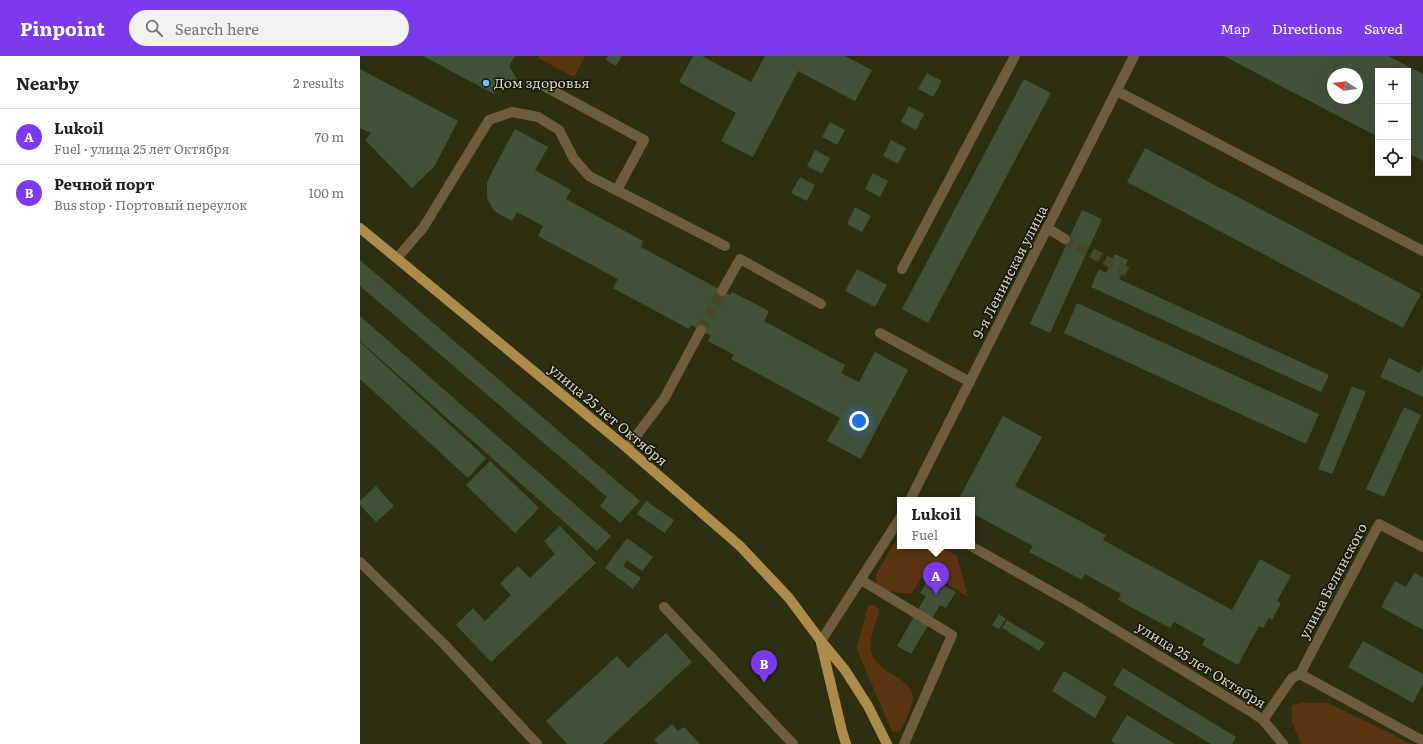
<!DOCTYPE html>
<html lang="en">
<head>
<meta charset="utf-8">
<style>
	:root { --surface:#fff; --page:#f2f2f2; --text:#222; --muted:#767676; --line:#e0e0e0; --accent:#7c3aed }
	body { margin:0; font-family:Literata,serif; background:var(--page); color:var(--text) }
	.controls { position:absolute; right:12px; top:12px; display:grid; overflow:hidden; border-radius:0px; box-shadow:0 4px 16px #0002 }
	.controls button { width:36px; height:36px; display:grid; place-items:center; padding:0; border:0; border-bottom:1px solid var(--line); background:var(--surface); color:var(--text); font:20px sans-serif }
	.compass { position:absolute; left:967px; top:12px; width:36px; height:36px; border-radius:50%; background:var(--surface); box-shadow:0 4px 16px #0002; rotate:283deg }
	.you { position:absolute; left:499px; top:365px; width:14px; height:14px; margin:-10px; border:3px solid #fff; border-radius:50%; background:#1a73e8; box-shadow:0 0 0 6px #1a73e833 }
	.badge { display:grid; place-items:center; width:26px; height:26px; border-radius:50%; background:var(--accent); color:#fff; font-size:13px; font-weight:700 }
	.pin { position:absolute; translate:-50% -33px; filter:drop-shadow(0 1px 2px #0008) }
	.pin::after { content:''; position:absolute; top:21px; width:14px; height:12px; background:inherit; clip-path:polygon(0 0,100% 0,50% 100%) }
	.popup { position:absolute; left:537px; top:441px; width:78px; height:52px; box-sizing:border-box; display:grid; place-content:center; border-radius:0px; background:var(--surface); filter:drop-shadow(0 1px 3px #0005); font-size:13px; white-space:nowrap; color:var(--muted) }
	.popup b { font-size:15px; color:var(--text) }
	.popup::after { content:''; position:absolute; left:50%; top:100%; margin-left:-8px; border:8px solid transparent; border-top-color:var(--surface) }
	.list { margin:0; padding:0; list-style:none }
	h2 { display:flex; justify-content:space-between; align-items:center; height:52px; margin:0; padding:0 16px; font-size:17px }
	h2 small { font-size:13px; font-weight:400; color:var(--muted) }
	.list li { display:grid; grid-template-columns:26px 1fr auto; gap:12px; align-items:center; box-sizing:border-box; height:56px; padding:0 16px; border-top:1px solid var(--line) }
	.list b { display:block; font-size:15px; white-space:nowrap }
	.list p { margin:0; font-size:13px; white-space:nowrap; color:var(--muted) }
	.list em { font-size:13px; font-style:normal; color:var(--muted) }
	.icon { flex:none; width:22px; height:22px; fill:none; stroke:currentColor; stroke-width:2; stroke-linecap:round; stroke-linejoin:round }
	.map { position:relative; flex:none; width:1063px; height:688px; overflow:hidden }
	header { display:flex; align-items:center; gap:24px; box-sizing:border-box; height:56px; padding:0 20px; background:var(--accent); color:#fff }
	header strong { font-size:19px }
	nav { display:flex; gap:22px; margin-inline-start:auto; font-size:14px }
	.search { width:280px; height:36px; background:var(--page); display:flex; align-items:center; gap:10px; box-sizing:border-box; padding:0 14px; border-radius:22px; color:var(--muted); font-size:15px }
	main { display:flex }
	aside { flex:1; background:var(--surface) }
	.map>svg:first-child { display:block }
	.green { fill:#5b3411 }
	.building { fill:#415138; fill-rule:evenodd }
	.lines { fill:none; stroke-linecap:round; stroke-linejoin:round }
	.minor-tunnel { stroke:#47472c; stroke-width:10; stroke-dasharray:10 5; stroke-linecap:butt }
	.minor { stroke:#6d5d3e; stroke-width:10 }
	.major { stroke:#ad8c49; stroke-width:10 }
	.poi-dot { fill:#6dc2f3; stroke:#161609; stroke-width:1.5 }
	.labels { text-anchor:middle; stroke-width:3; stroke-linejoin:round; paint-order:stroke }
	.poi-label { font-size:14px; fill:#d2d3c2; stroke:#161609; text-anchor:start }
	.street-label { font-size:14px; fill:#d2d3c2; stroke:#161609 }
</style>
</head>
<body>
<header>
<strong>Pinpoint</strong>
<div class="search"><svg class="icon" aria-label="search" viewBox="0 0 24 24"><circle cx="10" cy="10" r="6"/><path d="M15 15l6 6"/></svg>Search here</div>
<nav><a>Map</a><a>Directions</a><a>Saved</a></nav>
</header>
<main>
<aside>
<h2>Nearby<small>2 results</small></h2>
<ul class="list">
<li><span class="badge">A</span><div><b>Lukoil</b><p>Fuel · улица 25 лет Октября</p></div><em>70 m</em></li>
<li><span class="badge">B</span><div><b>Речной порт</b><p>Bus stop · Портовый переулок</p></div><em>100 m</em></li>
</ul>
</aside>
<div class="map">
<svg width="1063" height="688" viewBox="0 0 1063 688">
	<rect width="100%" height="100%" fill="#2e2e11"/>
	<g class="green">
		<path d="M179,0H225L214,21L178,2Z"/>
		<path d="M540,482V490H580L597,500L608,541L566,515L552,537C545,539 522,535 518,529C515,526 516,522 516,519L534,487Z"/>
		<path d="M513,549L518,552L519,556C516,566 508,586 511,595C520,626 568,618 548,659C545,665 543,673 537,676L532,675L500,601L497,590L508,550Z"/>
		<path d="M943,647H968L1032,678L1050,688H941L932,666V649Z"/>
	</g>
	<g class="building">
		<path d="M63,0H155L149,10L158,25H141L134,38Z"/>
		<path d="M248,0H262L256,10L246,4Z"/>
		<path d="M333,0H342L391,26L405,0H485L512,14L495,45L438,15L393,101L361,85L376,57L319,26Z"/>
		<path d="M864,0H1028L1063,18V105L1048,97V15H1018V81ZM973,18H997V42H973Z"/>
		<path d="M0,13L98,65L74,111L52,132L5,84L11,77L0,72Z"/>
		<path d="M567,17L582,25L573,41L558,33Z"/>
		<path d="M664,23L691,37L568,267L542,253Z"/>
		<path d="M549,50L564,58L556,74L541,66Z"/>
		<path d="M470,66L485,74L477,89L462,81Z"/>
		<path d="M155,73L188,91L175,114L211,134L206,143L283,185L281,191L370,239L372,236L409,255L404,265L485,309L481,317L499,326L515,296L548,314L501,403L467,385L480,362L371,303L374,299L348,285L351,280L331,269L329,273L253,232L258,223L178,180L183,170L157,156L152,165L134,155L127,142V127L132,116Z"/>
		<path d="M531,84L546,92L538,108L523,100Z"/>
		<path d="M785,92L1061,238L1043,272L767,126Z"/>
		<path d="M455,94L470,102L462,118L447,110Z"/>
		<path d="M513,117L528,125L520,141L505,133Z"/>
		<path d="M440,121L455,129L447,145L431,137Z"/>
		<path d="M495,151L511,160L502,176L487,168Z"/>
		<path d="M722,154L742,163L690,277L670,268Z"/>
		<path d="M755,198L768,204L759,223L969,319L961,336L731,231L739,213L746,217Z"/>
		<path d="M0,204L280,445L260,467L240,450L247,441L0,230Z"/>
		<path d="M497,213L527,229L515,251L485,235Z"/>
		<path d="M717,247L959,358L946,388L704,277Z"/>
		<path d="M0,260L243,473L251,480L237,495L0,285Z"/>
		<path d="M0,286L126,402L108,422L0,323Z"/>
		<path d="M1029,302L1060,317L1063,310V341L1020,321Z"/>
		<path d="M992,330L1006,336L972,418L958,413Z"/>
		<path d="M1044,351L1061,359L1024,441L1006,433Z"/>
		<path d="M643,360L682,381L655,430L746,479L743,484L872,554L900,503L931,520L917,545L921,547L912,564L909,562L903,572L899,570L878,609L842,589L845,583L814,566L810,572L758,544L761,538L725,518L722,524L669,496L673,490L612,457V444H598Z"/>
		<path d="M130,405L179,452L155,477L106,429Z"/>
		<path d="M16,430L34,450L16,466L0,449V445Z"/>
		<path d="M286,445L314,464L305,477L277,458Z"/>
		<path d="M200,470L236,507L131,606L96,569L113,552L125,565L151,539L140,527L158,510L170,522L195,498L184,485Z"/>
		<path d="M267,482L293,501L282,515L267,504L263,510L281,522L273,533L245,512Z"/>
		<path d="M1054,517L1063,521V574L1021,551L1035,525L1046,531Z"/>
		<path d="M569,521L596,536L586,552L580,549L551,598L537,590L566,540L560,537Z"/>
		<path d="M639,558L646,563L639,573L632,569Z"/>
		<path d="M647,564L685,587L679,595L642,572Z"/>
		<path d="M306,577L332,606L243,688H207L186,665L257,600L268,612Z"/>
		<path d="M1003,585L1063,618V628L1053,647L988,611Z"/>
		<path d="M763,612L876,681L872,688H851L753,629Z"/>
		<path d="M704,615L747,641L735,662L692,635Z"/>
		<path d="M767,659L815,688H756L751,685Z"/>
		<path d="M312,668L318,675L324,671L340,688H298L294,684Z"/>
	</g>
	<g class="lines">
		<g class="minor-tunnel">
			<path d="M705,183L770,217"/>
			<path d="M341,274L362,235"/>
		</g>
		<g class="minor">
			<path d="M184,30L284,84L257,134"/>
			<path d="M757,35L1063,195"/>
			<path d="M687,172L705,183"/>
			<path d="M37,202L63,172L129,64L152,56L178,61L199,74L214,103L229,120L365,190"/>
			<path d="M542,213L655,0"/>
			<path d="M362,235L380,203L461,248"/>
			<path d="M520,277L610,326"/>
			<path d="M267,392L304,343L341,274"/>
			<path d="M550,444L774,0"/>
			<path d="M611,490L715,549L890,655L903,664L932,622L940,618L1063,685"/>
			<path d="M0,506L84,588L177,688"/>
			<path d="M501,524L592,579L544,688"/>
			<path d="M304,551L433,688"/>
			<path d="M461,585L540,462"/>
			<path d="M940,618L1019,468L1063,491"/>
			<path d="M903,664L923,688"/>
		</g>
		<g class="major">
			<path d="M0,172L267,392L380,490L429,542L461,585L485,614L508,650L527,688"/>
			<path d="M461,587L482,675L486,688"/>
		</g>
	</g>
	<circle class="poi-dot" cx="126" cy="27" r="4"/>
	<g class="labels">
		<g class="poi-label">
			<text x="134" y="32">Дом здоровья</text>
		</g>
		<g class="street-label">
			<text transform="translate(650 216) rotate(-63)" y="5">9-я Ленинская улица</text>
			<text transform="translate(248 359) rotate(40)" y="5">улица 25 лет Октября</text>
			<text transform="translate(973 525) rotate(-62)" y="5">улица Белинского</text>
			<text transform="translate(841 609) rotate(32)" y="5">улица 25 лет Октября</text>
		</g>
	</g>
</svg>
<div class="controls">
<button>+</button>
<button>−</button>
<button><svg class="icon" aria-label="locate" viewBox="0 0 24 24"><circle cx="12" cy="12" r="6"/><path d="M12 2v4M12 18v4M2 12h4M18 12h4"/></svg></button>
</div>
<svg class="compass" viewBox="-18 -18 36 36"><path d="M0-13l5 13h-10z" fill="#e53935"/><path d="M0 13l5-13h-10z" fill="#767676"/></svg>
<div class="you"></div>
<div class="pin badge" style="left:576px;top:539px">A</div>
<div class="popup"><b>Lukoil</b>Fuel</div>
<div class="pin badge" style="left:404px;top:627px">B</div>
</div>
</main>
</body>
</html>
